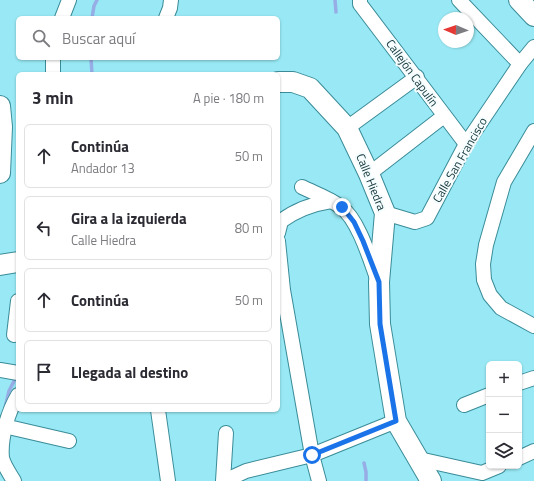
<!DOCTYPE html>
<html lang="es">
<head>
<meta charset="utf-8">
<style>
	:root { --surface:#fff; --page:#f7f7f7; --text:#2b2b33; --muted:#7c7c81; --line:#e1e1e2 }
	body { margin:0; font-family:"Titillium Web",sans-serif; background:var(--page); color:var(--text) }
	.controls { position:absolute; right:12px; bottom:12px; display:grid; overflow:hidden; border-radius:6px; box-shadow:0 1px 3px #0004 }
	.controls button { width:36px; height:36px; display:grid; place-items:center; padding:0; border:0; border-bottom:1px solid var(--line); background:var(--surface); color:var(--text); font:20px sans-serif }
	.compass { position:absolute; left:438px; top:12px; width:36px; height:36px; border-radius:50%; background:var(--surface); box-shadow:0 1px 3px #0004; rotate:272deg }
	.stop { position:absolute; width:12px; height:12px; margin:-9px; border:3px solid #1a73e8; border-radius:50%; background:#fff }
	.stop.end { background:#1a73e8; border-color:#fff; box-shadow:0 1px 4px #0008 }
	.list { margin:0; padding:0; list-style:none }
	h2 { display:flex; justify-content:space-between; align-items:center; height:52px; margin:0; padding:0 16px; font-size:17px }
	h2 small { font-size:13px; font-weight:400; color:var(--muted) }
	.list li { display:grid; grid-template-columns:26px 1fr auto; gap:12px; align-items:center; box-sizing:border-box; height:64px; margin:0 8px 8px; padding:0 8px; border:1px solid var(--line); border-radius:6px }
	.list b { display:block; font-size:15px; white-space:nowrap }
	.list p { margin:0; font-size:13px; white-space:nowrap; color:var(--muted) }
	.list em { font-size:13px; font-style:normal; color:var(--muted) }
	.icon { flex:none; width:22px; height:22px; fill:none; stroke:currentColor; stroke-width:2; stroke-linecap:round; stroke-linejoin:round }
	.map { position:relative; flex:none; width:534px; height:481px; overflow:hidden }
	.search { position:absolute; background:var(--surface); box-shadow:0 1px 3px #0004; left:16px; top:16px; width:264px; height:44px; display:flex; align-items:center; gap:10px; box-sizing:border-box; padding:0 14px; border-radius:6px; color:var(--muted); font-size:15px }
	.panel { position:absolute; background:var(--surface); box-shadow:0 1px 3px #0004; left:16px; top:72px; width:264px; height:340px; border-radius:6px }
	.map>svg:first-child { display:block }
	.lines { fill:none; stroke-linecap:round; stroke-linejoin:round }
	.stream { stroke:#97ade6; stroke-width:3.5 }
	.street-casing { stroke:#3a8c98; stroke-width:16 }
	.secondary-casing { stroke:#3a8c98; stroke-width:22 }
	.street { stroke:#fff; stroke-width:14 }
	.secondary { stroke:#fff; stroke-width:20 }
	.route { stroke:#1a73e8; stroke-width:5 }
	.labels { text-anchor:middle; stroke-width:4; stroke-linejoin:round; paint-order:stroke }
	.street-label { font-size:12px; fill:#14363b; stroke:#f4fcfd }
</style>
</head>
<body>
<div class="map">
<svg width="534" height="481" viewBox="0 0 534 481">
	<rect width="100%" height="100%" fill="#98e9f5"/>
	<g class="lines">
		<g class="stream">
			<path d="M335,0L336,12"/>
			<path d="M92,18L94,6L97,0"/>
			<path d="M91,58L92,74"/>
			<path d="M5,408L9,391L16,377"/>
			<path d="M364,463L366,472V481"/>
		</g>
		<defs>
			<g id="street">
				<path d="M360,0V4L466,144"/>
				<path d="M459,0L520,64"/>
				<path d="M62,18L69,0"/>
				<path d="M166,18L170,8L171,0"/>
				<path d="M53,74V58"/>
				<path d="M347,128L417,77"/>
				<path d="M534,131L504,182L486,245L483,264L484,280L490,295L501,308L534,326"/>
				<path d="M369,174L444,116"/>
				<path d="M302,187C314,193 329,198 341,207C358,219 370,259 377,278"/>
				<path d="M385,213L415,222L427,218L466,144L520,64L534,47"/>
				<path d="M278,233L281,221C296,210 312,204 331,201"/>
				<path d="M278,241L283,290L312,455L319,481"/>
				<path d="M14,335L18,301"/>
				<path d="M0,370L18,373"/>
				<path d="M519,383L534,378"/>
				<path d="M464,405L489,395"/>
				<path d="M158,410L168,481"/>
				<path d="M4,426L69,441"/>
				<path d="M519,458L534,451"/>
				<path d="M419,459L482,473L499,466"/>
				<path d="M14,481C10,474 4,466 2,458C0,438 8,412 18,395"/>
				<path d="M223,481L226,433"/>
				<path d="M224,481L246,471L312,455L396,421"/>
			</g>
			<g id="secondary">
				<path d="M519,0L534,16"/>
				<path d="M278,82H293L310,88L347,128L369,174L385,213L379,282L380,324L396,421L431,481"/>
				<path d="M0,106L2,127L0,173"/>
				<path d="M0,265L18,262"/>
			</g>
		</defs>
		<use href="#street" class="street-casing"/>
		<use href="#secondary" class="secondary-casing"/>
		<use href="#street" class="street"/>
		<use href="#secondary" class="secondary"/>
	</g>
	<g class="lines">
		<path class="route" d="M312,455L396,421L380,324L379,282L363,241L354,222L342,207"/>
	</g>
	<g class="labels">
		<g class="street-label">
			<text transform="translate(412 73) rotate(54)" y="4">Callejón Capulín</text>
			<text transform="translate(460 160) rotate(-60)" y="4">Calle San Francisco</text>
			<text transform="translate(371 182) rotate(68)" y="4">Calle Hiedra</text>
		</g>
	</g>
</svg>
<div class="controls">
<button>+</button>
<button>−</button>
<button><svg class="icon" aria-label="layers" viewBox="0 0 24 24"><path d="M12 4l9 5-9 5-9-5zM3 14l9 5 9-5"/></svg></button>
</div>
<svg class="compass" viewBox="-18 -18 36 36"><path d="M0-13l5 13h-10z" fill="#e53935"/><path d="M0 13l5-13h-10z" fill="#7c7c81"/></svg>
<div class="stop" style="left:312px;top:455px"></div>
<div class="stop end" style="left:342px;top:207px"></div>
<div class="search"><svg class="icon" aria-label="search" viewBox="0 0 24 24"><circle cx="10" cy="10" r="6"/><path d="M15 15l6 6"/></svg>Buscar aquí</div>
<section class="panel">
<h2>3 min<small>A pie · 180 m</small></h2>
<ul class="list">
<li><svg class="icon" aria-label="ahead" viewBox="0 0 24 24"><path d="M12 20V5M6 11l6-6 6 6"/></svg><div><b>Continúa</b><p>Andador 13</p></div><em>50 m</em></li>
<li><svg class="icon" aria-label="left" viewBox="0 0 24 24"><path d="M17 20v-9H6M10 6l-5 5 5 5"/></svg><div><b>Gira a la izquierda</b><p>Calle Hiedra</p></div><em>80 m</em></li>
<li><svg class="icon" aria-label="ahead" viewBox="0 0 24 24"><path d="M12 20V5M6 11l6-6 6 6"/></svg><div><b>Continúa</b></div><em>50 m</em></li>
<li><svg class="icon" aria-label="arrive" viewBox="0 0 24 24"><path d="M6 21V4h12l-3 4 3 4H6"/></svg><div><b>Llegada al destino</b></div></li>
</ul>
</section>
</div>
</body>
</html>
